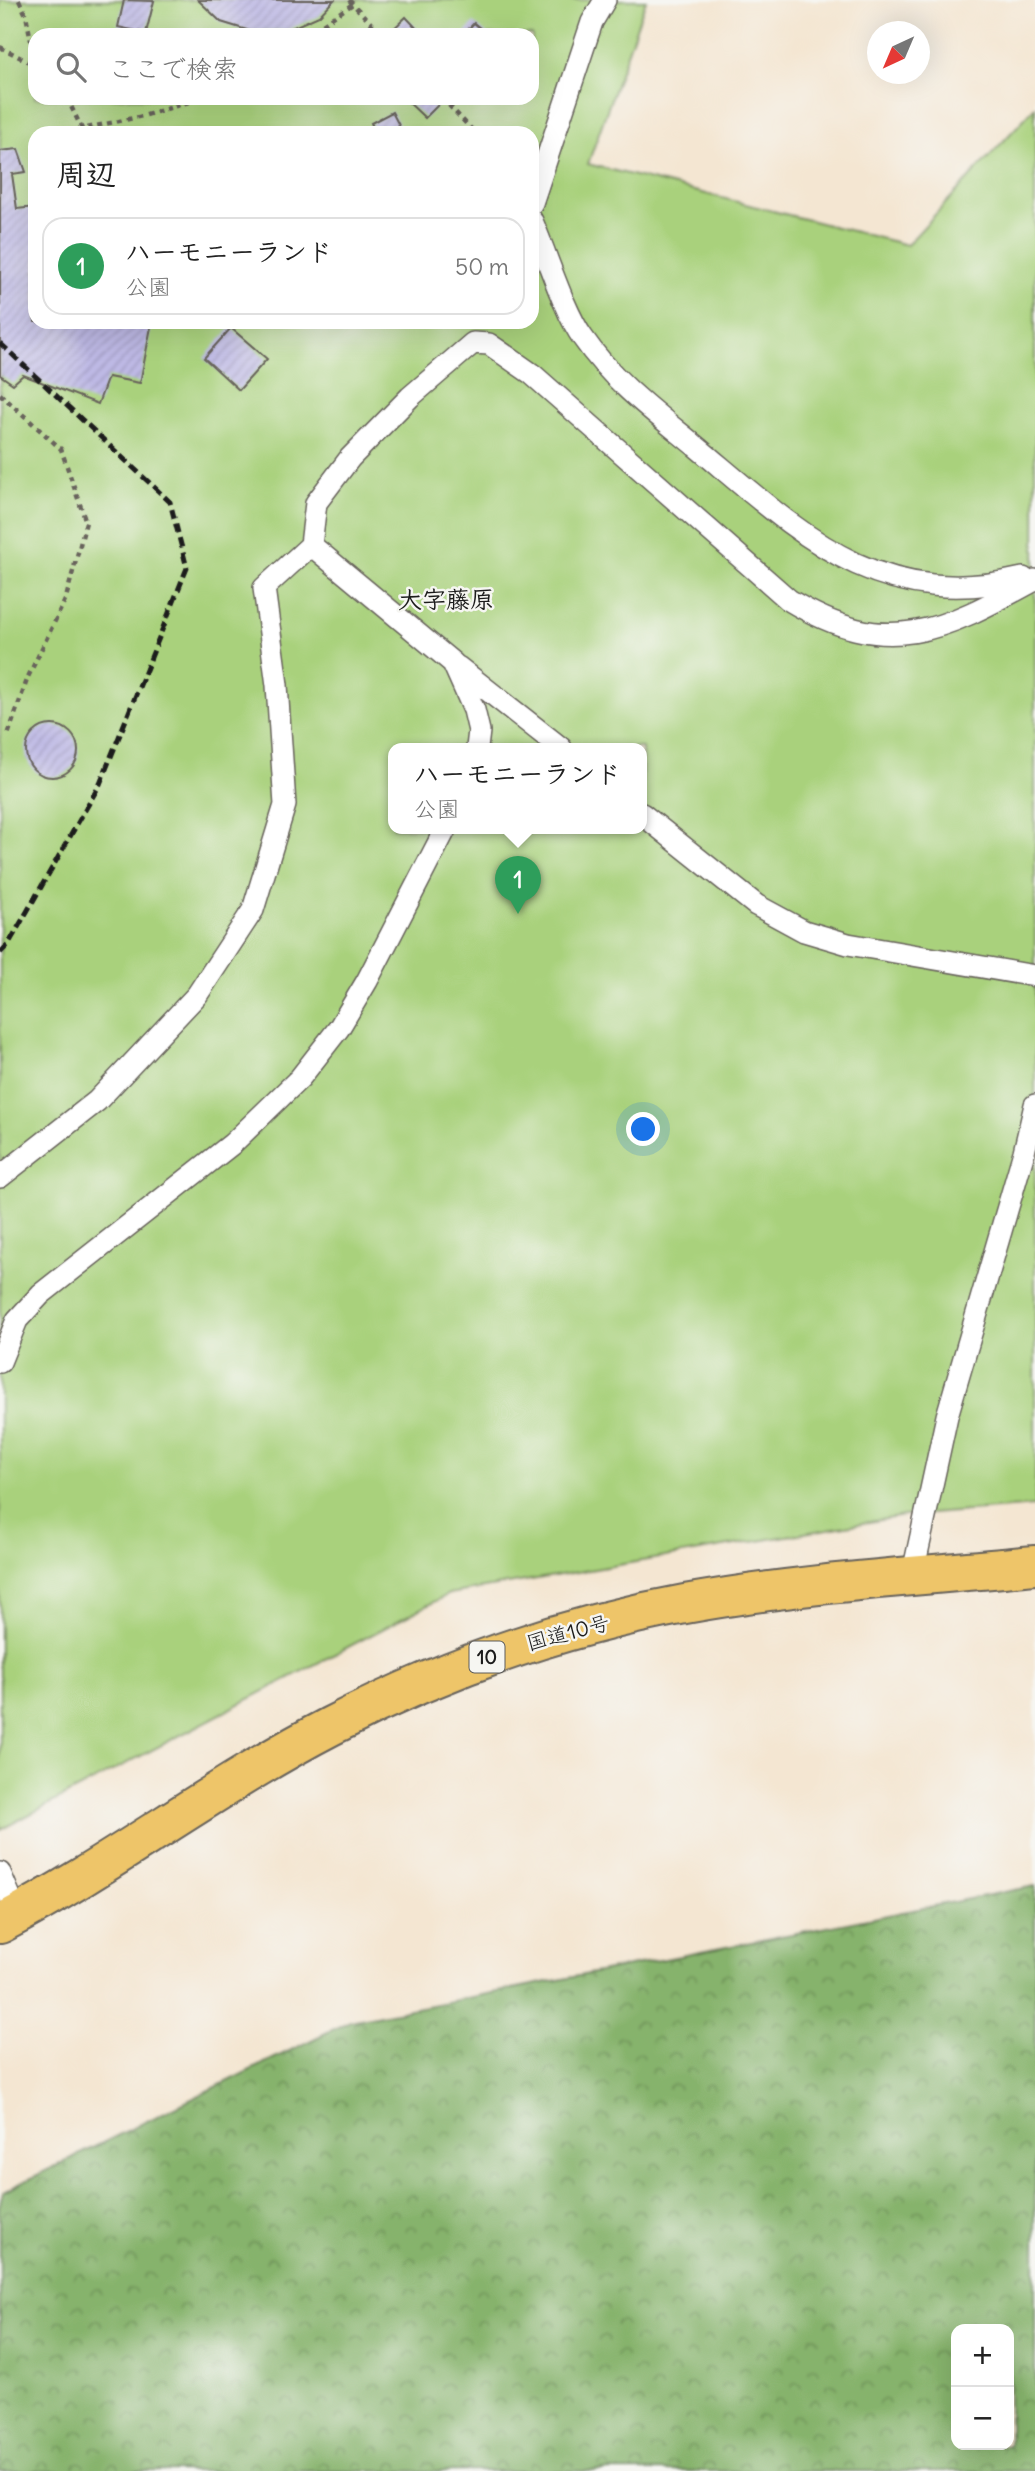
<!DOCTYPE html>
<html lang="ja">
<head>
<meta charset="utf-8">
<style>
	:root { --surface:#fff; --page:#f6f6f6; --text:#222; --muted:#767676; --line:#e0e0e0; --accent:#1a73e8 }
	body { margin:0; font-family:Delius,"Klee One",sans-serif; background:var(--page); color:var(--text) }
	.controls { position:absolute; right:21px; bottom:21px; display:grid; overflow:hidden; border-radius:14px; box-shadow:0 7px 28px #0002 }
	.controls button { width:63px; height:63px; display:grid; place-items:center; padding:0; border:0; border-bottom:2px solid var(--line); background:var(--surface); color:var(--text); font:35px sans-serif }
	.compass { position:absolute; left:867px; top:21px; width:63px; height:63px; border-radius:50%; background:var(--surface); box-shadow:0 7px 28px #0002; rotate:224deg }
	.you { position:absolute; left:644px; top:1130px; width:24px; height:24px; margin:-18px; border:5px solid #fff; border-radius:50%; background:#1a73e8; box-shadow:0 0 0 10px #1a73e833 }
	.badge { display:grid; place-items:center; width:46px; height:46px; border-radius:50%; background:var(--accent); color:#fff; font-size:23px; font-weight:700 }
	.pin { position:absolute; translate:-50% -58px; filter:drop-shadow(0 2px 4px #0008) }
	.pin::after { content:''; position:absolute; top:37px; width:24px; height:21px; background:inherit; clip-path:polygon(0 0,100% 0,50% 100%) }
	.popup { position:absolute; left:388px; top:743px; width:259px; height:91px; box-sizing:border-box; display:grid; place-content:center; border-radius:14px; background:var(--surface); filter:drop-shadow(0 2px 5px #0005); font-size:23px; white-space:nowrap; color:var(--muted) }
	.popup b { font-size:26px; color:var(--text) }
	.popup::after { content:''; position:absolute; left:50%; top:100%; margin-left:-14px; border:14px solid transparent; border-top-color:var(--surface) }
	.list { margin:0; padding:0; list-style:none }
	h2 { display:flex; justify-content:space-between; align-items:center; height:91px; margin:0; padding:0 28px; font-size:30px }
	h2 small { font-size:23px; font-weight:400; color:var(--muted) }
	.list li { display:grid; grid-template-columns:46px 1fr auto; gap:21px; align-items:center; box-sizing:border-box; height:98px; margin:0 14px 14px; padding:0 14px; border:2px solid var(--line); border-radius:21px }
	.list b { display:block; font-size:26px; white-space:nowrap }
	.list p { margin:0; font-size:23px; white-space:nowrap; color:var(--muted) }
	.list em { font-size:23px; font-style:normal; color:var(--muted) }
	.icon { flex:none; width:38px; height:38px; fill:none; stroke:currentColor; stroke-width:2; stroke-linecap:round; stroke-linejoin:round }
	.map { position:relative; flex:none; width:1035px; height:2471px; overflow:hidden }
	.search { position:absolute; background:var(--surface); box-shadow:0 7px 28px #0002; left:28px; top:28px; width:511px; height:77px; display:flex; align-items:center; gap:18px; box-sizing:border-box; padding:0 24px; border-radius:21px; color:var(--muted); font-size:26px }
	.panel { position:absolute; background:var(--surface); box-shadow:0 7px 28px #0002; left:28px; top:126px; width:511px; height:203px; border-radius:21px }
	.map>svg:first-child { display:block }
	.forest { fill:url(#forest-crowns); stroke:#516844; stroke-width:2; fill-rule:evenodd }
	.park { fill:#a9d17c; stroke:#62764c; stroke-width:2; fill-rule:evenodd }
	.building { fill:url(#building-hatch) }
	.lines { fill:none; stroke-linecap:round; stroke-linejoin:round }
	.service-casing { stroke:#68635c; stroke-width:24 }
	.trunk-casing { stroke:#68635c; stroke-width:42 }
	.path { stroke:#68635c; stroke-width:4.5; stroke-dasharray:5 5; stroke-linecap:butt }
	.service { stroke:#fff; stroke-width:21 }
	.trunk { stroke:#eec569; stroke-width:38 }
	.rail { stroke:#1c1c1c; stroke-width:5; stroke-dasharray:10 5; stroke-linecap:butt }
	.labels { text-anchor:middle; stroke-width:5; stroke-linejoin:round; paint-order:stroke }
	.shield { fill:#f6f6f2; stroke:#5d5d5c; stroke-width:2 }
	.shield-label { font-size:19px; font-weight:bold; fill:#1c1c1c }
	.street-label { font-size:21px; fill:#1c1c1c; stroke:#f6f6f2 }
	.quarter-label { font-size:24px; font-weight:bold; fill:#1c1c1c; stroke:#f6f6f2 }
</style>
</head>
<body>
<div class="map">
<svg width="1035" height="2471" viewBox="0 0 1035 2471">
	<defs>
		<pattern id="forest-crowns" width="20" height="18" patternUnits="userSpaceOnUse" patternTransform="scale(1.75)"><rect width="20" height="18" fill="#86b36c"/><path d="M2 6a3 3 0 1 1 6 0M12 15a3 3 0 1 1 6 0" fill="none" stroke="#6d9158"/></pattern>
		<pattern id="building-hatch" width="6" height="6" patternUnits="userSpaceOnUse" patternTransform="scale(1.75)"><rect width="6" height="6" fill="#beb9e5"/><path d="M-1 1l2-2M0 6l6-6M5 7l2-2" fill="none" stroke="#a39ec4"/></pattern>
	</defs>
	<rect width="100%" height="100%" fill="#f6f6f2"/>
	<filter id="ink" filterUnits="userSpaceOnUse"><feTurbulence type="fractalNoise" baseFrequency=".0143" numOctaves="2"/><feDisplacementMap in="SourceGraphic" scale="14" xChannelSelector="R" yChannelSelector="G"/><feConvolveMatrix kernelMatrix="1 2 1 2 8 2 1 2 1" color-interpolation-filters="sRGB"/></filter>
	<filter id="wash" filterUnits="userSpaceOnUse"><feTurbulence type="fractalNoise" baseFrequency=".00686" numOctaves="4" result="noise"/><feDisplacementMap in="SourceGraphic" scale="28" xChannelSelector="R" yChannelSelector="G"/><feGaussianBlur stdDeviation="1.57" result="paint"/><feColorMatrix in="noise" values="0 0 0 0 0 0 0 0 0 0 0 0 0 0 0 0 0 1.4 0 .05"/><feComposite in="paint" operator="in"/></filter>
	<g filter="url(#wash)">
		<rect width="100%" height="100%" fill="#f4e6d2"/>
		<path class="forest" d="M1035,1886V2471H0V2204L3,2192L350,2021ZM956,2329H1009V2445H956Z"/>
		<path class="park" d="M0,0H646L588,164L907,245L1035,107V1506L904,1516L449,1594L0,1830ZM35,35H532V98H35ZM35,133H532V322H35ZM394,748H642V828H394Z"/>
		<g id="blocks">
			<g class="building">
				<path d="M124,0L154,1L146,33L118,27Z"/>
				<path d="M198,0H334L319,16L287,30L250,31L221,22Z"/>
				<path d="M406,17L423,35H387Z"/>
				<path d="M474,23L488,35H463Z"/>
				<path d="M409,98H445L425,118L406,100Z"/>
				<path d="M392,112L403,133H376L371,123Z"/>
				<path d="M18,149L26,172L12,174L17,209L35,207V322H152L140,383L108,377L98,404L23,375L13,384L0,375V151Z"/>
				<path d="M231,328L267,359L239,390L204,358Z"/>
				<circle cx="52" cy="751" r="26"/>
			</g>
		</g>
	</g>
	<g filter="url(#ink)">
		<use href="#blocks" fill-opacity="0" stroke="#68635c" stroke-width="2"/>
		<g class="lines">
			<defs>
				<g id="service">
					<path d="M532,203L592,22L605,0"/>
					<path d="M532,221C546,253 564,312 583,338C614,383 657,414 698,448C801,534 877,612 1023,578"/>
					<path d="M311,545L453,663L474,710L479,731L477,748"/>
					<path d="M458,667L561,748"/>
					<path d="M642,814L756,905L804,931L848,944L1035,976"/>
					<path d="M0,1177L97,1101L197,995L253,910L285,805L277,685L264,588L311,545L316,503L350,458L410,397L473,343L489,344L532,374L789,600C888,660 942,631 1035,580"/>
					<path d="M0,1362L17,1320L41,1294L232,1144L300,1078L339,1028L367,981L446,828"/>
					<path d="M912,1577L947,1416L1024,1152L1035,1105"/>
					<path d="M0,1873L18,1915"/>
				</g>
				<path id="trunk" d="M0,1924C114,1864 217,1785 331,1726C442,1669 562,1626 685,1604C800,1583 918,1576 1035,1565"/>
			</defs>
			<use href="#service" class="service-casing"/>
			<use href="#trunk" class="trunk-casing"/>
			<g class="path">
				<path d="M19,0L26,15L35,61"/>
				<path d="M349,0L382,35"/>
				<path d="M306,35L353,4"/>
				<path d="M0,47L35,65"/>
				<path d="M67,98L82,129L143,116L202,98"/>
				<path d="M442,98L475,133"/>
				<path d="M0,394L61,449L86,522L66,598L28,677L8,735"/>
			</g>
			<use href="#service" class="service"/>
			<use href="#trunk" class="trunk"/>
			<path class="rail" d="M0,343L170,502L187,568L100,784L8,945L0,953"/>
		</g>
	</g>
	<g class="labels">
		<rect class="shield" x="469.5" y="1641.5" width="35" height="31" rx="5"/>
		<g class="shield-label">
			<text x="487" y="1664">10</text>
		</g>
		<g class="street-label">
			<text transform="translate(568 1633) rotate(-15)" y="7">国道10号</text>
		</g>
		<g class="quarter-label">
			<text x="446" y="608">大字藤原</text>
		</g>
	</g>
</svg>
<div class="controls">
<button>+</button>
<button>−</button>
</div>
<svg class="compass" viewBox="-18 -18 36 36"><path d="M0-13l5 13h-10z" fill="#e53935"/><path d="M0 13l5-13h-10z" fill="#767676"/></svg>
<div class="you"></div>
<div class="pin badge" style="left:518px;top:914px;background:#2e9e5b">1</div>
<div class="popup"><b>ハーモニーランド</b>公園</div>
<div class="search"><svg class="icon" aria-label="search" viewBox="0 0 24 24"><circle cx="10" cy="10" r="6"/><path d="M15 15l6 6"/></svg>ここで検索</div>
<section class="panel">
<h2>周辺<small></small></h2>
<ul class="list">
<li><span class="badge" style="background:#2e9e5b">1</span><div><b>ハーモニーランド</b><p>公園</p></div><em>50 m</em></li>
</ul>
</section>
</div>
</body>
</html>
